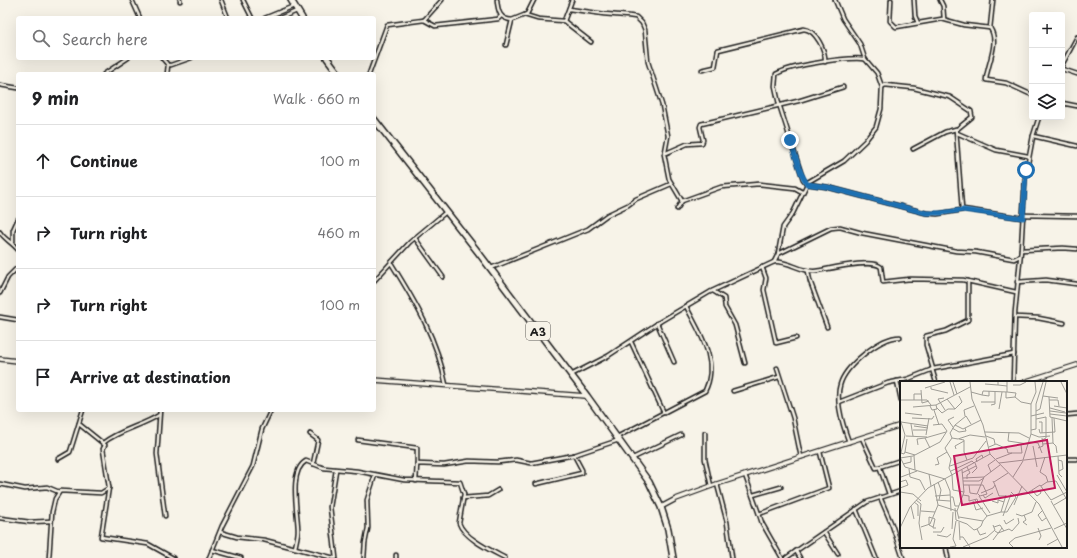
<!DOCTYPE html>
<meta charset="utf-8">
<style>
:root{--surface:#fff;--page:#f2f2f2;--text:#202124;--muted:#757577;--line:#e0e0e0}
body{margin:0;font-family:"Playpen Sans",sans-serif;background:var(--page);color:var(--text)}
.controls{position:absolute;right:12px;top:12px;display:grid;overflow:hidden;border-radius:4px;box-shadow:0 4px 16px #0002}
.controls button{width:36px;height:36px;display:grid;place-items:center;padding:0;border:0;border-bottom:1px solid var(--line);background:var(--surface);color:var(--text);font:20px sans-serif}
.stop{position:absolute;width:12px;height:12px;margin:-9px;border:3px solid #1f6fb2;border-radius:50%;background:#fff}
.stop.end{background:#1f6fb2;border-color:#fff;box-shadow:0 1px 4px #0008}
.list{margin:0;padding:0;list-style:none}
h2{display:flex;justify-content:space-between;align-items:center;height:52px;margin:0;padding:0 16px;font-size:17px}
h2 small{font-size:13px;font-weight:400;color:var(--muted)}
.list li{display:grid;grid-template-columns:26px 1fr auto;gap:12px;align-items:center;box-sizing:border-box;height:72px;padding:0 16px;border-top:1px solid var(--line)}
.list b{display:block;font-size:15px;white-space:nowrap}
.list em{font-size:13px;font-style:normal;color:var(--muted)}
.icon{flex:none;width:22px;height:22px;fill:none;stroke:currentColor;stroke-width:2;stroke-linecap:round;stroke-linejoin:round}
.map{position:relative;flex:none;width:1077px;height:558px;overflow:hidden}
.search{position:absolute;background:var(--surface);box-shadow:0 4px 16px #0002;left:16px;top:16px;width:360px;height:44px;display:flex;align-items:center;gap:10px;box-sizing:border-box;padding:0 14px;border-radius:4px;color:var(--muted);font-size:15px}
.panel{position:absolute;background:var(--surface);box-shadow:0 4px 16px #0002;left:16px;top:72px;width:360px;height:340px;border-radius:4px}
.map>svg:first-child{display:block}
</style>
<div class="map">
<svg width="1077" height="558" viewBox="0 0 1077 558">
<rect width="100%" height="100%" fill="#f7f3e8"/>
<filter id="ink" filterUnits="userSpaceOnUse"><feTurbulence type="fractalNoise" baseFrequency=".025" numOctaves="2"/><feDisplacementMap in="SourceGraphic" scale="8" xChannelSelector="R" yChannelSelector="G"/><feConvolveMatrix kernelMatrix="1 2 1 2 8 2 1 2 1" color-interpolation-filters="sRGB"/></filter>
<g filter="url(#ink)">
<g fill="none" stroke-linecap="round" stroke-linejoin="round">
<defs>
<g id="street">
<polyline points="132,0 140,18"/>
<polyline points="180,0 180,1"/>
<polyline points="221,0 228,18"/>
<polyline points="243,0 252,18"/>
<path d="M497,0C498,12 500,19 512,20L506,45"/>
<polyline points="835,0 843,19 860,44 865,59"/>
<path d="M891,0L890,21L896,27L942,19L964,25L990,28C1000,42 987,65 986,80L1006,83L1032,95"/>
<polyline points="914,0 915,16 918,23"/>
<polyline points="940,0 943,6 944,19"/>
<polyline points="569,9 604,14 629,16 636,17 642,23 645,30 648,62 662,105 668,136 665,152"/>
<polyline points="525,15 538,19 564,21 591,42"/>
<polyline points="265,18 294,6"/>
<polyline points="280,18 297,11"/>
<polyline points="424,20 442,0"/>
<polyline points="512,20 527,14 534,0"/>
<polyline points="564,21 572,0"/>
<polyline points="990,28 993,0"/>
<polyline points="162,58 168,65 171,65 191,58"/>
<polyline points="1062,65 1077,37"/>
<polyline points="1062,69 1077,74"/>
<path d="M702,70L715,67L718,50L804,29C816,30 826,51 825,62"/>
<polyline points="104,74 128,58"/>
<polyline points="167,74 168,65"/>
<polyline points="369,74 387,25 424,20 435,26 498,19 501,16"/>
<polyline points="0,85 18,88"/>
<path d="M882,87L877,73L865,59C846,57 792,65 776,74L775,86L779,104L803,179L807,184L827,187L926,213L937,214L962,210"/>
<polyline points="1062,103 1077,106"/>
<polyline points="957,133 996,150 1028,156"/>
<polyline points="1033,136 1077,146"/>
<polyline points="913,149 945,132 956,129"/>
<polyline points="682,201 669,179 664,154 687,144 702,143 703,140 700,127 701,124 798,101 843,87"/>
<polyline points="677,209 682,201 721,187 759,184 795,188 802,192"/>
<polyline points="1023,215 1077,216"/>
<path d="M0,232C4,239 13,243 18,250"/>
<polyline points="415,238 443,277"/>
<polyline points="13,242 13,230 18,219"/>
<polyline points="1021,250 1063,248 1077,249"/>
<polyline points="778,254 831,228 840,227 862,233 956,251 976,252 1014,259 1020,256"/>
<polyline points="774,262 778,254 783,227 793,213 808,182 844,161 865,141 876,127 881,109 882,87 885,85 914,88 950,97 971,111 972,117 956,130 962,209 1023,218"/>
<path d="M391,263C416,303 437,339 446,385"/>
<polyline points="762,267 766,278 764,290 776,343 796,338"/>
<polyline points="491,268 588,229 607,215 628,205 636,199 671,184"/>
<polyline points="808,271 810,281 827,327"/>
<polyline points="374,281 410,242 446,212"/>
<polyline points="1017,282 1046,280 1077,284"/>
<polyline points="713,291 724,298 725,307 735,325 745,363"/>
<polyline points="0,293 8,277 18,267"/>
<polyline points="0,317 18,320"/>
<polyline points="1015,317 1038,318 1064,323"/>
<polyline points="657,323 674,362"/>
<polyline points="631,342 664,413"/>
<polyline points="777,368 793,418 801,457"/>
<polyline points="932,369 936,382"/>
<polyline points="933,369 926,345 926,336 946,331 968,320 968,281"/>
<path d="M571,375L608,356L661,321L710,292L774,262C788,260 802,273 816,271C829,269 872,258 881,267L883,282L910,279L963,280L1016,292"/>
<polyline points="897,381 901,400"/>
<polyline points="1013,382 1015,312 1021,250 1025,179 1033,136 1039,117"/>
<polyline points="733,391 779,377"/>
<polyline points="839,402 888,383 908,379 933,369 1014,354"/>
<polyline points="160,410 157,454 165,516"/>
<polyline points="1066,415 1077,414"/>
<polyline points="79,424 105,445 103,449 109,487 101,537 148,544 173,558"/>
<polyline points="705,433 705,459 711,486"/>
<polyline points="310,434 318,440 313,464"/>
<path d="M617,437L705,391C720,361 699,332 686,306"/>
<polyline points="862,438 876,468 901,460"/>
<polyline points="358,440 417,448 417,464"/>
<path d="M849,442C843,426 835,402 840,385C845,366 880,337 900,337"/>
<path d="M103,443C119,430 142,426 159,415"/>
<polyline points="633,458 681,435"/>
<polyline points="58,459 70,452 83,410"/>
<polyline points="1066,459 1077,459"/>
<polyline points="880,468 889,494"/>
<polyline points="336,470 330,507 336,558"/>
<polyline points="745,475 759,514 829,488 820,452"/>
<polyline points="416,481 417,464 444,465 469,461 498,462 516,460 531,463 574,455 619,440"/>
<polyline points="0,484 25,489 47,487 59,492"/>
<polyline points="536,484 582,473 582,470 574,455"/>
<polyline points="717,484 727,522 732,558"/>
<polyline points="753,495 781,487"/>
<polyline points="880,497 892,525 903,558"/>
<polyline points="463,498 488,496 498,490"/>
<polyline points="856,509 876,558"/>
<polyline points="759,514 762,523 782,558"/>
<polyline points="0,518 30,522 51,521"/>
<polyline points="220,532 237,537 264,540 334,558"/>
<polyline points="824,532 838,554"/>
<polyline points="946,547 948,558"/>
<path d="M295,548C296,542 298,536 298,530C298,513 288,471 306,461L324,468L357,471L404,480L460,482L464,494L459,523C464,538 492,551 505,558"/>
<polyline points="212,550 241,558"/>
<polyline points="796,551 800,558"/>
<polyline points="396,555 396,558"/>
<polyline points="49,558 52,512 55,499 60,491 101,493 109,488"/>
<polyline points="209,558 222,526 253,466 262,429 271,410"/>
<polyline points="364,558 365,543 368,528 367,500 375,475"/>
<polyline points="786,558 867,502 901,491"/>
</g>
<g id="secondary">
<polyline points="0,359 18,361"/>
<polyline points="374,380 586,396"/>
<polyline points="1024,382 1077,365"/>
<polyline points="661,507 676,499 717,484 901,425"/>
</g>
<g id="highway">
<polyline points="291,0 302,18"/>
<polyline points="327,58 339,74"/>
<polyline points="374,119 478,252 587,396 649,482 661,507 668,529 673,558"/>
</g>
</defs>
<!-- street casing -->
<use href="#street" stroke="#1c1c1c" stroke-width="5.5"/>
<!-- secondary casing -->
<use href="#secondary" stroke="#1c1c1c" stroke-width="6"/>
<!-- highway casing -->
<use href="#highway" stroke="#1c1c1c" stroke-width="8"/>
<!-- street -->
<use href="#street" stroke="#f7f3e8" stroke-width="2.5"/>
<!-- secondary -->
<use href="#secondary" stroke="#f7f3e8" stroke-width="3.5"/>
<!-- highway -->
<use href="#highway" stroke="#f7f3e8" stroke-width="5"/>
</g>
</g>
<g fill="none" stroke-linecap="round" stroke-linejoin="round" filter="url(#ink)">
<!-- route -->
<polyline stroke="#1f6fb2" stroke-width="5" points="790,140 801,173 807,184 827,187 926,213 941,213 963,210 1023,218 1026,170"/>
</g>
<g text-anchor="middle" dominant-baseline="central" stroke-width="3" stroke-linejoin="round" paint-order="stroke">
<!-- shield labels -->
<rect fill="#f7f3e8" stroke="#5e5c59" stroke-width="1" x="526" y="322" width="24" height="18" rx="3"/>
<g font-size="11" font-weight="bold" fill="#1c1c1c">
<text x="538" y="331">A3</text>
</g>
</g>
<!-- overview -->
<g transform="translate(900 381)">
<rect width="167" height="167" fill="#f7f3e8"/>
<path fill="none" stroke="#9f9d96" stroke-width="1" d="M50,1L54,14M53,1L57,13M70,1L72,18L83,44L90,73L139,123L162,166M98,1V4L107,5M161,1L167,13M85,3L98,4M113,4H120L126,1M31,6V8L48,12M25,7L45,1M21,9L22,22L29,20M71,11L82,14L83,10L107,11V1M106,11V17L115,16L121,21L131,23L136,11L135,1M107,11L116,12L115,16M82,14L89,15V10M143,15L158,17M149,16L150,36L167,40M44,17L38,18L45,29M0,19H27L31,24M14,19V13H21M149,19H158L159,25M81,21H95M91,24L95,23V11M30,25L32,29L37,28L36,24M154,25L167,27M13,26L36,24L70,6M37,27L42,32L48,28H55L47,18M150,27L165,31M55,28L62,21L59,15M99,28L102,11M34,29L39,44M136,30L140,28L146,1M150,30L166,32M5,32L22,34M150,33L167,35M65,35L64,29L74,25M131,35L144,32M12,37L32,38L34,35M152,37L153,62M0,38L5,54L0,76L5,86L45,98M136,38L146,36V57L142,59M81,39L63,48L55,44L50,52L52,57L58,58L70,54L85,56M1,41L28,45M139,41H142V52M11,43L13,55M55,44L66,35L71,43M14,45L28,47M53,46L48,39L54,36M52,47L59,51L66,50L65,47M139,48L140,52L155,51L154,37M13,49H27M131,49L136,48V23L143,1M85,51L119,52L129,57M109,51L108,60L128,63M131,53L139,56L150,55M26,54L29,37M6,55L27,56M86,55L94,58L95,63M59,58L64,59V71L67,79M129,61L138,62L142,72M143,63L153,62L156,65L157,72M18,64L17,58L25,57M133,65L137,86M89,66L96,63L107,68L108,72H122L121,64M30,67L25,57L46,51M138,67L143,65L142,57M56,68L55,65L64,60M5,71L7,58M47,71L45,67L52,57M1,72L4,73L5,71L15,74M14,75L15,89M158,75L159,93L162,96M145,76L140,91L146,95L148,101M0,77L13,75L40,61L47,50L42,43L33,44M96,78L112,72M123,79L131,53V23M158,79L162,80L163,88L159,90M77,81L76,78L82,74L83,77M99,82L167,74M3,83L11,81V76M35,84L39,83L37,77L47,71L51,78L49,87L52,94M50,85L73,77L86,60M9,88L10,96L20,99L25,109M51,90L72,80L74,82M91,91L88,84L95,79M62,92L76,85M72,92L77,87L75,82M29,93L31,105M52,94L53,109L64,111M157,94L167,111M1,96L17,90M113,96L123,80M63,97L84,96L100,84M45,98L50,110L51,130M67,98V94L70,92L67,86M63,100H79L84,97M0,101L6,99L8,104L0,107M38,101L41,109L39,119M94,101L108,92M34,103L38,124M63,104H69L70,112L77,113L84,96M69,104H83L87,113L80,115L78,113M95,104L99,115H106M141,105L147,101L156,100L167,119M132,109L137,115L141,112L140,110L144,109M0,111L13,113L21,120M129,111L140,104L151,119M81,112L93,107L95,104L93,100M63,114L69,115V120L77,118L78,121M83,114L85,117L93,112M35,115L50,114M79,115L90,132M51,116H53L55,125H59M16,119L21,123L19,142L22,159M36,119L50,120M75,119L87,135M151,119L167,111M73,120L76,129L83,127M92,120L98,122V119L104,121M151,120L167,148M14,121L18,124V135M114,124L122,105M154,124L166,117M11,125L14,138M55,127L56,139L67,143L74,149L77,148M21,130L35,131M142,130L138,134L142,140L146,137M101,131H107L116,116L111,111M116,133L122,135L132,131L136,121M124,134L126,139L123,141L127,144M103,135L111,113M59,136L83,140L87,135L101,131L106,114M32,137L29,136V144L33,146M33,137L35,138L33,147H36M59,138L57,130L64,111L62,89M104,139L106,143L114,138M83,140L81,145L77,148L80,154L86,152M59,141L60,159M21,146L30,143L38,124L57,130M94,146L100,144L104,150M0,147L10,126L28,107L90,73M138,147L141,155L139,159M52,148L53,131M154,148L167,142M95,150L98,152L109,148L112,150L119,142L118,137M33,151H41L44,146M37,154L47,156L51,153M60,156H63L70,166M93,159L102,147M147,164L158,158M50,166L56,165L53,158L56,140M63,166L87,156L95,149L93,144M113,166L109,162L115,157L151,147"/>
<path fill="#c2185b" fill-opacity="0.15" stroke="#c2185b" stroke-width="2" d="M147,59L155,107L62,124L54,75Z"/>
<rect width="167" height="167" fill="none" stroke="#1c1c1c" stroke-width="2"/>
</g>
</svg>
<div class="controls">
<button>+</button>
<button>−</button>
<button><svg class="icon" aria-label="layers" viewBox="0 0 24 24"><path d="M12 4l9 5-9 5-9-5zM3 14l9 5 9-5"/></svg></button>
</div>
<div class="stop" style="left:1026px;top:170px"></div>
<div class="stop end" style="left:790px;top:140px"></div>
<div class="search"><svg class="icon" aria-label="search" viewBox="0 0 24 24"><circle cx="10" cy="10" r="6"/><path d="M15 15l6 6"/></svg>Search here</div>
<section class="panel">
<h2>9 min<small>Walk · 660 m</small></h2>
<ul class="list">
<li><svg class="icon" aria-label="ahead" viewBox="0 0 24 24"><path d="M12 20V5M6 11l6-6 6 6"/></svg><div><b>Continue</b></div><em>100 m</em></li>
<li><svg class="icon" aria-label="right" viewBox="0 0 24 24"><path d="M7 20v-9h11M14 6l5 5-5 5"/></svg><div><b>Turn right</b></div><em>460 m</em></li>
<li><svg class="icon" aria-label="right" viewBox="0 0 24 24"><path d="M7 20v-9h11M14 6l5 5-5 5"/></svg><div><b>Turn right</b></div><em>100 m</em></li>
<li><svg class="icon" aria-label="arrive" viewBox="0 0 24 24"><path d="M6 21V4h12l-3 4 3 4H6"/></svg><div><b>Arrive at destination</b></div></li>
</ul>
</section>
</div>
